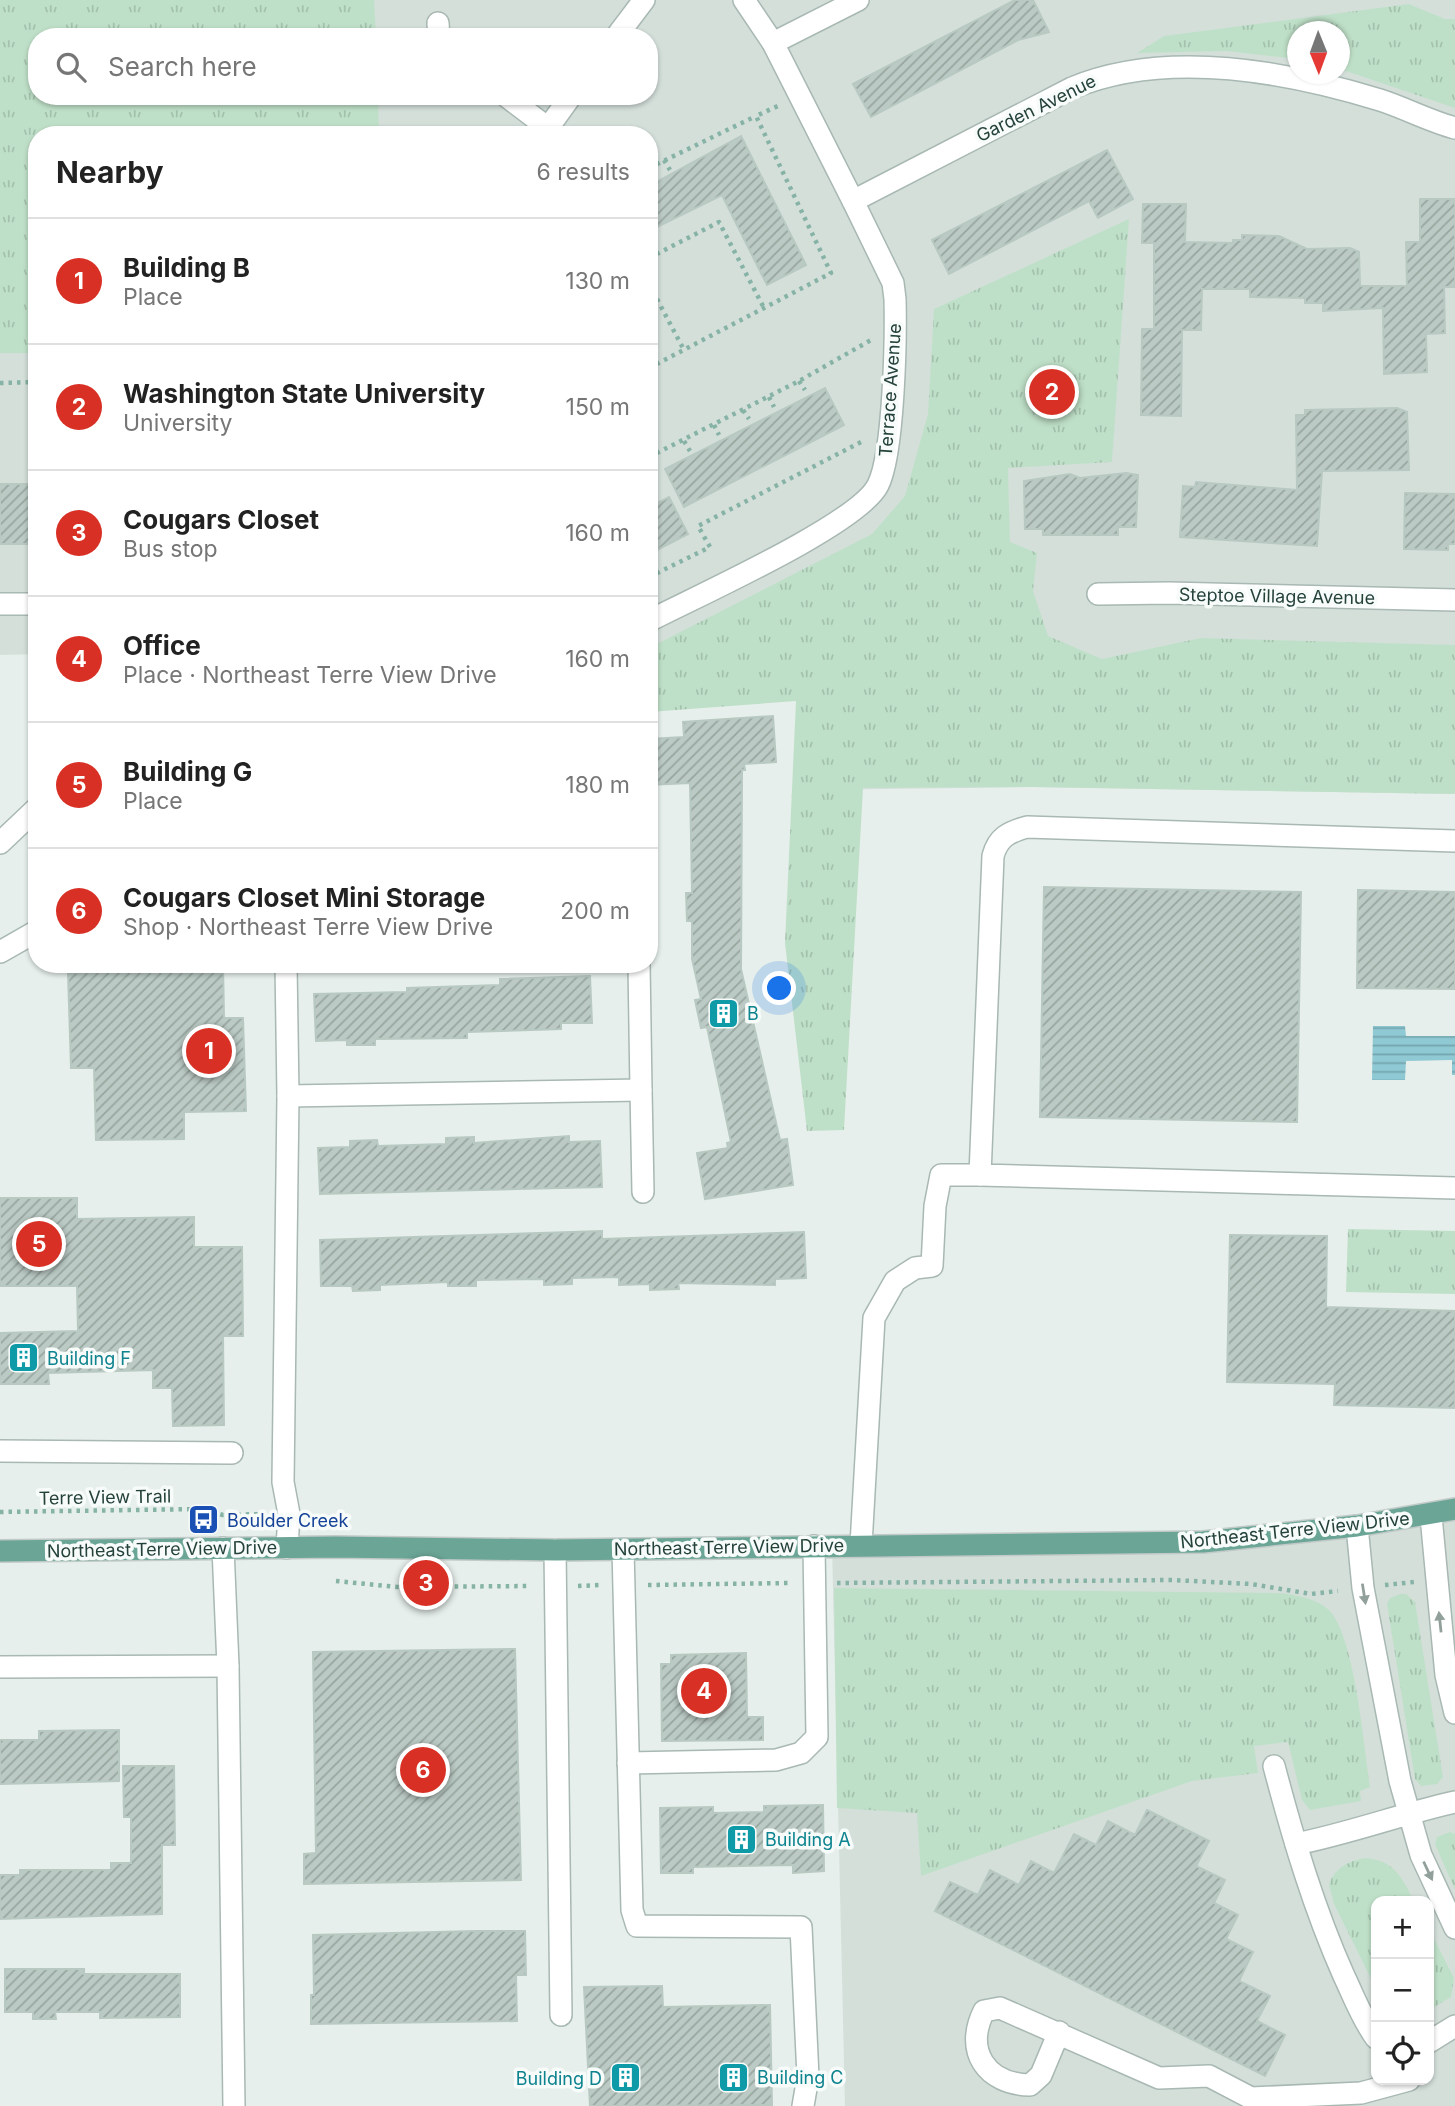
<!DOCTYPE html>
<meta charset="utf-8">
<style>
:root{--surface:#fff;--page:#f6f6f6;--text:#222;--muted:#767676;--line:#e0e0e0;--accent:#d93025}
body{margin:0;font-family:Inter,sans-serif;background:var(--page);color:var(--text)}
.controls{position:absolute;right:21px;bottom:21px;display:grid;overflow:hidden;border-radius:14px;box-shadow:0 2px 5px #0004}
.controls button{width:63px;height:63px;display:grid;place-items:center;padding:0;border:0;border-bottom:2px solid var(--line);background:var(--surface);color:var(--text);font:35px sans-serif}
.compass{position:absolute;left:1287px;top:21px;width:63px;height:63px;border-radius:50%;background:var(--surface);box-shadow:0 2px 5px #0004;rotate:179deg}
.you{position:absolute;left:780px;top:989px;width:24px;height:24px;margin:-18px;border:5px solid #fff;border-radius:50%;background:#1a73e8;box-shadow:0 0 0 10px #1a73e833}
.badge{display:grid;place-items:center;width:46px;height:46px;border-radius:50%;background:var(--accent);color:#fff;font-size:23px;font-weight:700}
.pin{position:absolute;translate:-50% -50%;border:4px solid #fff;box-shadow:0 2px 7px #0006}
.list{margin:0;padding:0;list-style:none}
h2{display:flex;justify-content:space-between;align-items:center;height:91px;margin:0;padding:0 28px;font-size:30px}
h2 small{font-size:23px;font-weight:400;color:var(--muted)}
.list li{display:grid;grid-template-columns:46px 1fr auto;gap:21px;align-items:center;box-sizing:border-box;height:126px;padding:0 28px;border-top:2px solid var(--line)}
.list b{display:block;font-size:26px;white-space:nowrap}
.list p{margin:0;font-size:23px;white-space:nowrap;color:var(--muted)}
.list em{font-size:23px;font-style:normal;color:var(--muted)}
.icon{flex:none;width:38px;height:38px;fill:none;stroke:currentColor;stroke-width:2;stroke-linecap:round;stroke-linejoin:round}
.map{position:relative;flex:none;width:1455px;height:2106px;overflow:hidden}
.search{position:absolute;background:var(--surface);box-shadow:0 2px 5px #0004;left:28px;top:28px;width:630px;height:77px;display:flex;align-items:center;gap:18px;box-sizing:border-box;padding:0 24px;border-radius:28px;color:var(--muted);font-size:26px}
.panel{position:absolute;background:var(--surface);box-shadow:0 2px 5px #0004;left:28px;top:126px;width:630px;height:847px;border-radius:28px}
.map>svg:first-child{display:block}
</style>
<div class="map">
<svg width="1455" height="2106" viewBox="0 0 1455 2106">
<defs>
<pattern id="grass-tufts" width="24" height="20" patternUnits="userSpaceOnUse" patternTransform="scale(1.75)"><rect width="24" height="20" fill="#bfe0c8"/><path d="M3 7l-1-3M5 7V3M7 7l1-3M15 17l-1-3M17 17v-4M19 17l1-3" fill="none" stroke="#a4c1ad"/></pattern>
<pattern id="water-rules" width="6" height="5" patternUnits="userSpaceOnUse" patternTransform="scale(1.75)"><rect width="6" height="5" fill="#8ec9d4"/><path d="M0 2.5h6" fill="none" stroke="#74a5ad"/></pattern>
<pattern id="building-hatch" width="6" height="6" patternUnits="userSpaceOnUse" patternTransform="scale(1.75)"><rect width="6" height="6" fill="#bbcac4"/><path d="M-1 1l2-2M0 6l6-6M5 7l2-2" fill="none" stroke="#98a6a0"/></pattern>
</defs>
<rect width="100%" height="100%" fill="#e6efeb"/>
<!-- built -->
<g fill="#d4dfda" fill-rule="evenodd">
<path d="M0,0H1455V794L1033,787L810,790V650L649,661V135H37V654L0,655ZM1298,32H1340V74H1298ZM37,37H649V96H37Z"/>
<path d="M1455,1509V2106H845L832,1546L1120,1544ZM1376,1901H1429V2080H1376Z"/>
</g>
<!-- grass -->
<g fill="url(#grass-tufts)">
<polygon points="0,0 374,0 376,37 37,37 37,96 378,96 379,135 37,135 37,353 0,353"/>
<polygon points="1409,4 1445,19 1455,19 1455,108 1340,69 1340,32 1298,32 1297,59 1226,51 1137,53 1164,36"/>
<polygon points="1129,219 1112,462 1008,468 1010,542 1037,553 1033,591 1048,636 1102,659 1201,638 1455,645 1455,794 1033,787 863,788 844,1130 807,1131 785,943 796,701 649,712 649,648 872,534 905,496 928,414 934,309"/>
<polygon points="1348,1229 1455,1231 1455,1294 1346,1292"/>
<path d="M834,1588L1279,1593C1296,1595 1316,1598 1329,1610C1355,1637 1364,1747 1370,1787L1360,1791L1361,1801L1310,1810L1302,1800L1288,1742L1254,1746L1258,1773L1192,1781L921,1876L917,1813L837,1808Z"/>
<polygon points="1400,1594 1406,1594 1415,1602 1443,1777 1437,1784 1421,1786 1415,1779 1387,1604 1390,1598"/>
<polygon points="1450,1832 1455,1834 1455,1890 1435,1844 1437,1837"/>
<path d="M1365,1858C1394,1860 1402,1877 1414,1901H1376V1989L1334,1904L1329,1885C1334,1868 1349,1861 1365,1858Z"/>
<polygon points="1429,1929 1454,1978 1451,1997 1429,2010"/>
</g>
<!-- water -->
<polygon fill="url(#water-rules)" points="1373,1026 1405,1026 1406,1036 1455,1036 1455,1075 1452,1075 1452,1060 1406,1061 1405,1080 1372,1080"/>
<!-- building -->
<g fill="url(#building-hatch)" stroke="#b8c9c2" stroke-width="2">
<polygon points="1015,0 1033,0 1049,32 1018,40 871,117 853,84"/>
<polygon points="741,136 806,265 767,285 722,195 649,231 649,186"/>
<polygon points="1107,150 1133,199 1098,218 1089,201 949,274 932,240"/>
<polygon points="1420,199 1455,199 1455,287 1444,287 1445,333 1426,334 1427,372 1384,374 1383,308 1323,311 1323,303 1305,303 1305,298 1250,297 1250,289 1202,289 1201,330 1182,330 1181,416 1141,415 1142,329 1154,329 1154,243 1142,243 1143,204 1186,204 1185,242 1233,243 1233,240 1242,240 1242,235 1279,236 1307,249 1350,248 1359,252 1360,286 1407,286 1406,242 1420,242"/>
<polygon points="825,388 844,425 684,507 665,469"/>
<polygon points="1397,408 1407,412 1409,470 1322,471 1317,546 1180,537 1183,486 1195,487 1196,482 1297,490 1296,415 1305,415 1305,410"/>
<polygon points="1126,473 1138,475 1136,527 1118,527 1118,535 1043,535 1043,529 1025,529 1024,481 1070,474 1080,478"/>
<rect x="0" y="484" width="37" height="60"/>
<polygon points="1405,493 1455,494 1455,544 1448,544 1448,550 1404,549"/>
<polygon points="669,497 688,534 649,554 649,507"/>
<polygon points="773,716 776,762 744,764 745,770 742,770 741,969 780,1140 787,1139 793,1185 705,1199 697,1153 728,1148 727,1143 731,1142 707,1027 701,1028 695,1000 701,999 692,959 692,921 687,921 686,893 692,893 690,783 649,785 649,739 684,737 683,722"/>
<polygon points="1044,887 1301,892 1297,1122 1040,1117"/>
<polygon points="1358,890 1455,892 1455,989 1357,988"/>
<polygon points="153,964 223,964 224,1018 243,1018 246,1111 184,1112 184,1139 96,1140 94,1068 71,1068 68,973 153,970"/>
<polygon points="590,976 592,1023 561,1023 561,1029 467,1032 467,1038 375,1039 375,1045 347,1045 347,1040 316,1041 314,994 407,992 407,988 500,985 500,979"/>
<polygon points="569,1136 569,1142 600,1141 602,1187 320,1194 318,1148 350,1147 350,1141 377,1140 378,1146 446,1144 446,1138 474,1137 474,1143"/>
<polygon points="0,1198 77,1198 77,1219 194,1217 194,1247 242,1247 243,1336 223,1336 224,1425 173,1426 172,1388 153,1388 153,1370 48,1373 49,1384 0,1384 0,1333 78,1331 77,1286 0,1286"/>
<polygon points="602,1231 602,1239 804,1232 806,1278 775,1279 775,1285 678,1283 679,1289 650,1290 650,1284 619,1285 619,1277 572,1278 572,1284 544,1285 544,1279 476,1280 476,1286 448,1286 448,1282 380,1285 380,1290 353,1291 352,1286 321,1286 320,1240"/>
<polygon points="1230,1235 1327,1236 1326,1307 1455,1311 1455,1408 1334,1405 1335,1384 1227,1382"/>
<polygon points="515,1649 521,1880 304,1884 304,1854 316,1853 313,1652"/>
<polygon points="746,1653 747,1717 763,1717 763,1740 662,1741 661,1664 671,1664 671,1655"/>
<polygon points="119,1730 119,1781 0,1784 0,1740 39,1740 39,1731"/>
<polygon points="123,1766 174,1766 175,1845 162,1845 162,1914 0,1919 0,1875 20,1875 20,1870 111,1870 111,1863 131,1863 131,1817 124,1817"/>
<polygon points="823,1805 824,1871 793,1873 793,1865 693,1867 693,1873 661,1873 660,1808 713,1807 713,1813 764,1812 764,1806"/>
<polygon points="1147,1810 1209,1841 1196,1866 1225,1880 1214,1903 1238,1915 1226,1939 1253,1952 1239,1981 1270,1996 1257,2021 1285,2035 1265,2076 935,1911 950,1882 978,1895 990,1870 1019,1885 1031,1861 1054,1873 1074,1834 1096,1845 1108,1821 1135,1835"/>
<polygon points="476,1931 525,1931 526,1975 516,1975 517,2021 311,2024 311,1995 314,1995 313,1935"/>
<polygon points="5,1969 84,1969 84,1974 180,1974 180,2017 100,2018 100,2012 55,2012 56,2019 33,2019 33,2012 5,2012"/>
<polygon points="662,1986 663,2007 770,2005 772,2105 590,2106 584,1987"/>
</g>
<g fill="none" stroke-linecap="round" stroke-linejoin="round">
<defs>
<g id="minor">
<path d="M744,0L773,43L853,201L1072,88C1166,49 1285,71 1380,100C1405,108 1429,121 1455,128"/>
<polyline points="438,23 439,37"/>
<polyline points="616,37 644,0"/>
<polyline points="773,43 858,0"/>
<polyline points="506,96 548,128"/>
<polyline points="543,135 571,96"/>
<polyline points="1098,594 1169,593 1455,600"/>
<polyline points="0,604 37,604"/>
<path d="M649,621C695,597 859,524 878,485C894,453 896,338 895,299L893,283L853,201"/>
<path d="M1455,841L1027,827C1009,832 998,837 993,856L980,1175L1455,1188"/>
<polyline points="0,843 37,808"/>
<polyline points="0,952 37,931"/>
<polyline points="286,964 288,1096 283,1482 289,1514 287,1548"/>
<polyline points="641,1090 643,1192"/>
<polyline points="288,1096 641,1090 639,964"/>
<polyline points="0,1451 232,1453"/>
<polyline points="1431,1516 1446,1675 1455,1713"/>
<polyline points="1357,1526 1363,1588 1400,1781 1421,1855 1455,1928"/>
<polyline points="861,1545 874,1318 895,1281 915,1268 932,1266 935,1206 941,1175 980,1175"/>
<polyline points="223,1548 228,1666 234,2106"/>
<polyline points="623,1549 632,1910 637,1926 801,1927 808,2077 803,2106"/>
<polyline points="555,1550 561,2015"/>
<polyline points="0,1667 228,1666"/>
<polyline points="628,1763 776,1760 801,1753 817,1737 814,1546"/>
<path d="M1274,1766C1293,1838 1314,1909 1344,1976C1354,1997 1362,2019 1376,2038"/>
<path d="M1296,1844C1351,1833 1401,1814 1455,1802"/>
<path d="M1059,2032L1041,2075L1030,2085C986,2084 964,2051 984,2011L1000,2008L1159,2078L1209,2076L1251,2098L1361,2093L1409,2080"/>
<polyline points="1429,2042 1455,2026"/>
</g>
<polyline id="major" points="0,1551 335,1547 555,1550 1203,1542 1357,1526 1455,1509"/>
</defs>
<!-- minor casing -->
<use href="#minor" stroke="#a8b8b2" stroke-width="24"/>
<!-- major casing -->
<use href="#major" stroke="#c2cac8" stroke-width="24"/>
<!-- path -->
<g stroke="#86b3a5" stroke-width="4.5" stroke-dasharray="3.5 5" stroke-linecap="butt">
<polyline points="664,160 670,170"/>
<polyline points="649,168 756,116"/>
<polyline points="649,258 719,222 764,308"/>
<polyline points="649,284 684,350"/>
<polyline points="649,368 831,273 756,116 780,105"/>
<polyline points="799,381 805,390"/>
<polyline points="0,383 37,382"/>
<polyline points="769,397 774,407"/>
<polyline points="743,410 749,419"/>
<polyline points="714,425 719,435"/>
<polyline points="684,441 690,451"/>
<polyline points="649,457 799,381 871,340"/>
<polyline points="649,488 655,485"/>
<polyline points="649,577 710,547 698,526 863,441"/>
<polyline points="0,1512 202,1509 223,1515 264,1514"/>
<polyline points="312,1516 335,1517"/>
<polyline points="336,1581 397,1587 531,1586"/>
<polyline points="837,1583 1172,1580 1251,1584 1311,1594 1338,1591"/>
<polyline points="648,1585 790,1583"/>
<polyline points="1385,1585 1414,1582"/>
<polyline points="578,1586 601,1585"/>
</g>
<!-- minor -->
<use href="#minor" stroke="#fff" stroke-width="21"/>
<!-- major -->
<use href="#major" stroke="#6aa596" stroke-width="21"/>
</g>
<!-- one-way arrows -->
<defs><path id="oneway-solid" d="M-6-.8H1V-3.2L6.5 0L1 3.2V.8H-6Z" transform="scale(1.75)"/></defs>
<g fill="#92a09c">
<use href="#oneway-solid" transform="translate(1364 1594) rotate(81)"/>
<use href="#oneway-solid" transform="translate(1440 1622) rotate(-96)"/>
<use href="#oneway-solid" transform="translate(1428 1871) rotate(65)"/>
</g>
<!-- icons -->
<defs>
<symbol id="building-square" viewBox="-11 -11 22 22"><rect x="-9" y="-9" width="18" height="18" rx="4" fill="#0f9aa8" stroke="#f7fbf9"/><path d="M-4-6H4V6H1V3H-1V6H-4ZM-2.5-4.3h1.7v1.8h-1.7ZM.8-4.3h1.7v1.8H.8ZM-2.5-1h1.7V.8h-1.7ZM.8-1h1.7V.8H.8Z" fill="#fff"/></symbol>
<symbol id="bus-square" viewBox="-11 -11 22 22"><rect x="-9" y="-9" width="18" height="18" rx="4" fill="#1a4fb4" stroke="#f7fbf9"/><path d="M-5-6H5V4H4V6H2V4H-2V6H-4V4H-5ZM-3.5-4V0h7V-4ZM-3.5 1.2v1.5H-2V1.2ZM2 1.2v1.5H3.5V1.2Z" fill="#fff"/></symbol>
</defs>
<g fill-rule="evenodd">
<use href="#building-square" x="706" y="996" width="35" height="35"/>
<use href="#building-square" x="6" y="1340" width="35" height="35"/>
<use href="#bus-square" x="186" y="1502" width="35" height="35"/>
<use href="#building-square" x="724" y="1822" width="35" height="35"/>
<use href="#building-square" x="716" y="2060" width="35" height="35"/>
<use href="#building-square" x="608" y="2060" width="35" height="35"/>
</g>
<g text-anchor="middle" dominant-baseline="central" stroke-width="7" stroke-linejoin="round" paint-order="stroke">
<!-- street labels -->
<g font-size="18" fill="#24423a" stroke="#f7fbf9">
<text transform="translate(1036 108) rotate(-26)">Garden Avenue</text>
<text transform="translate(890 390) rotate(-86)">Terrace Avenue</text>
<text transform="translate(1277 596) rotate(1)">Steptoe Village Avenue</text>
<text transform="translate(105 1497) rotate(-1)">Terre View Trail</text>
<text transform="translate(1295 1530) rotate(-6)">Northeast Terre View Drive</text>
<text transform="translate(729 1547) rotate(-1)">Northeast Terre View Drive</text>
<text transform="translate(162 1549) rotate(-1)">Northeast Terre View Drive</text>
</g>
<!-- culture labels -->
<g font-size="18" fill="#0d838f" stroke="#f7fbf9" text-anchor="start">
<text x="747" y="1013">B</text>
<text x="47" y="1358">Building F</text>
<text x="765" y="1839">Building A</text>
<text x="757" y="2077">Building C</text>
<text x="602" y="2078" text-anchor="end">Building D</text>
</g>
<!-- transit labels -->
<g font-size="18" fill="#164399" stroke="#f7fbf9" text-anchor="start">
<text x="227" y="1520">Boulder Creek</text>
</g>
</g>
</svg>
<div class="controls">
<button>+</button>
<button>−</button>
<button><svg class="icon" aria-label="locate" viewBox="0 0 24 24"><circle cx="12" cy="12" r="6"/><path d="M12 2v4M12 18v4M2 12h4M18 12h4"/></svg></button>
</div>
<svg class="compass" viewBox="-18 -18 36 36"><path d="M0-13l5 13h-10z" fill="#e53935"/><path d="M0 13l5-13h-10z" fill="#767676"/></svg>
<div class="you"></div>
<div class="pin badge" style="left:209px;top:1051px">1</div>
<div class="pin badge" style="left:1052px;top:392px">2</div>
<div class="pin badge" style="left:426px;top:1583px">3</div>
<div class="pin badge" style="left:704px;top:1691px">4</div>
<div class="pin badge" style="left:39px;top:1244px">5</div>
<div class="pin badge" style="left:423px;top:1770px">6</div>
<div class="search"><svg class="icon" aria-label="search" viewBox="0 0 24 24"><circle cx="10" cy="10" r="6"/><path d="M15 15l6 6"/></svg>Search here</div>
<section class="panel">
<h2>Nearby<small>6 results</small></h2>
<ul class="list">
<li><span class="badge">1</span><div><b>Building B</b><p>Place</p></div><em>130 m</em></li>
<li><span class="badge">2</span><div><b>Washington State University</b><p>University</p></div><em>150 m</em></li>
<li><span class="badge">3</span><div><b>Cougars Closet</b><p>Bus stop</p></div><em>160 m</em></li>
<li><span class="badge">4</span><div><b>Office</b><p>Place · Northeast Terre View Drive</p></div><em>160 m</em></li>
<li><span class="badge">5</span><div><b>Building G</b><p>Place</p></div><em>180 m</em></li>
<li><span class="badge">6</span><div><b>Cougars Closet Mini Storage</b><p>Shop · Northeast Terre View Drive</p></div><em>200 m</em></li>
</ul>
</section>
</div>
